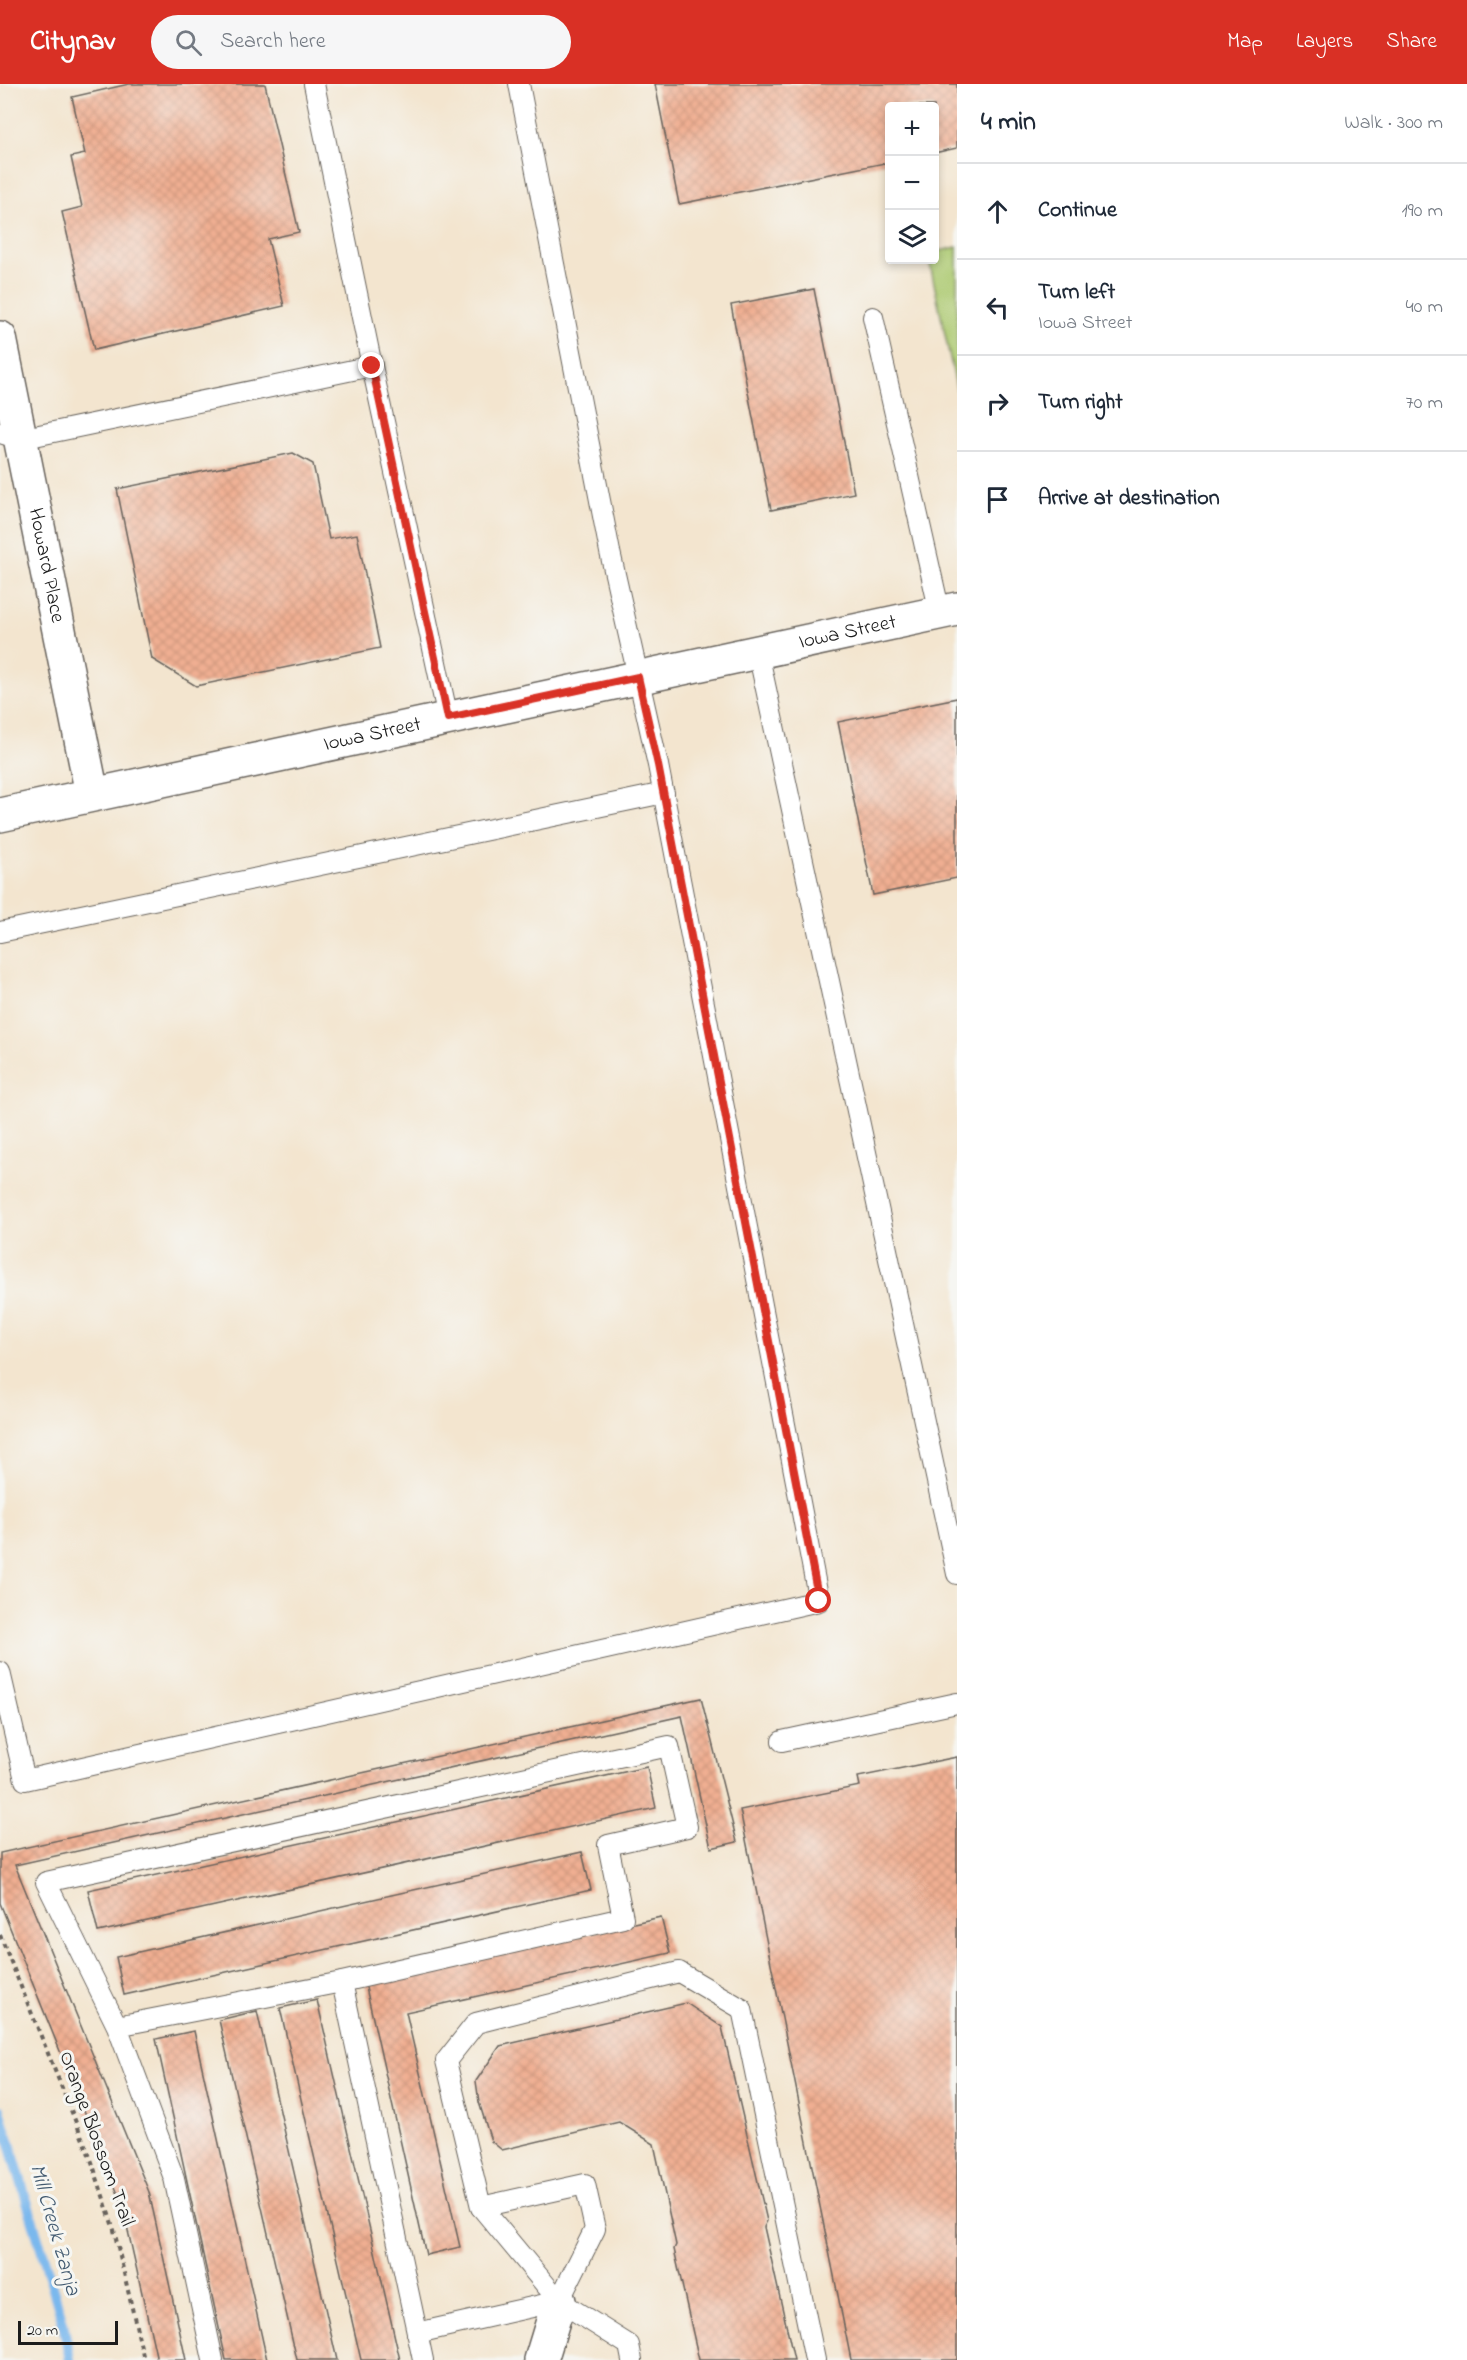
<!DOCTYPE html>
<meta charset="utf-8">
<style>
:root{--surface:#fff;--page:#f6f6f7;--text:#1f2937;--muted:#747a83;--line:#e0e1e3;--accent:#d93025}
body{margin:0;font-family:"Indie Flower",sans-serif;background:var(--page);color:var(--text)}
.controls{position:absolute;right:18px;top:18px;display:grid;overflow:hidden;border-radius:6px;box-shadow:0 3px 9px #0003}
.controls button{width:54px;height:54px;display:grid;place-items:center;padding:0;border:0;border-bottom:2px solid var(--line);background:var(--surface);color:var(--text);font:30px sans-serif}
.scale{position:absolute;left:18px;bottom:15px;width:100px;box-sizing:border-box;padding-left:6px;border:3px solid #1c1c1c;border-top:0;font-size:16px;line-height:21px;white-space:nowrap;color:#1c1c1c;-webkit-text-stroke:4px #f6f6f2;paint-order:stroke}
.stop{position:absolute;width:18px;height:18px;margin:-14px;border:4px solid #d93025;border-radius:50%;background:#fff}
.stop.end{background:#d93025;border-color:#fff;box-shadow:0 2px 6px #0008}
.list{margin:0;padding:0;list-style:none}
h2{display:flex;justify-content:space-between;align-items:center;height:78px;margin:0;padding:0 24px;font-size:26px}
h2 small{font-size:20px;font-weight:400;color:var(--muted)}
.list li{display:grid;grid-template-columns:39px 1fr auto;gap:18px;align-items:center;box-sizing:border-box;height:96px;padding:0 24px;border-top:2px solid var(--line)}
.list b{display:block;font-size:22px;white-space:nowrap}
.list p{margin:0;font-size:20px;white-space:nowrap;color:var(--muted)}
.list em{font-size:20px;font-style:normal;color:var(--muted)}
.icon{flex:none;width:33px;height:33px;fill:none;stroke:currentColor;stroke-width:2;stroke-linecap:round;stroke-linejoin:round}
.map{position:relative;flex:none;width:957px;height:2276px;overflow:hidden}
header{display:flex;align-items:center;gap:36px;box-sizing:border-box;height:84px;padding:0 30px;background:var(--accent);color:#fff}
header strong{font-size:28px}
nav{display:flex;gap:33px;margin-inline-start:auto;font-size:21px}
.search{width:420px;height:54px;background:var(--page);display:flex;align-items:center;gap:15px;box-sizing:border-box;padding:0 21px;border-radius:33px;color:var(--muted);font-size:22px}
main{display:flex}
aside{flex:1;background:var(--surface)}
.map>svg:first-child{display:block}
</style>
<header>
<strong>Citynav</strong>
<div class="search"><svg class="icon" aria-label="search" viewBox="0 0 24 24"><circle cx="10" cy="10" r="6"/><path d="M15 15l6 6"/></svg>Search here</div>
<nav><a>Map</a><a>Layers</a><a>Share</a></nav>
</header>
<main>
<div class="map">
<svg width="957" height="2276" viewBox="0 0 957 2276">
<defs>
<pattern id="building-cross-hatch" width="8" height="8" patternUnits="userSpaceOnUse" patternTransform="scale(1.5)"><rect width="8" height="8" fill="#f0af92"/><path d="M0 0l8 8M0 8l8-8" fill="none" stroke="#cd967d"/></pattern>
</defs>
<rect width="100%" height="100%" fill="#f6f6f2"/>
<filter id="ink" filterUnits="userSpaceOnUse"><feTurbulence type="fractalNoise" baseFrequency=".0167" numOctaves="2"/><feDisplacementMap in="SourceGraphic" scale="12" xChannelSelector="R" yChannelSelector="G"/><feConvolveMatrix kernelMatrix="1 2 1 2 8 2 1 2 1" color-interpolation-filters="sRGB"/></filter>
<filter id="wash" filterUnits="userSpaceOnUse"><feTurbulence type="fractalNoise" baseFrequency=".008" numOctaves="4" result="noise"/><feDisplacementMap in="SourceGraphic" scale="24" xChannelSelector="R" yChannelSelector="G"/><feGaussianBlur stdDeviation="1.35" result="paint"/><feColorMatrix in="noise" values="0 0 0 0 0 0 0 0 0 0 0 0 0 0 0 0 0 1.4 0 .05"/><feComposite in="paint" operator="in"/></filter>
<g filter="url(#wash)">
<rect width="100%" height="100%" fill="#f3e5cf"/>
<!-- green -->
<polygon fill="#acc96f" stroke="#647246" stroke-width="1.5" points="957,163 957,307 929,176 934,176 935,168"/>
<g fill="none" stroke-linecap="round" stroke-linejoin="round">
<!-- stream -->
<polyline stroke="#7ab8ed" stroke-width="10" points="0,2026 63,2239 70,2276"/>
</g>
<g id="blocks">
<!-- building -->
<g fill="url(#building-cross-hatch)">
<polygon points="129,0 265,0 299,148 268,155 284,222 94,266 62,128 82,123 71,73 85,70 72,13"/>
<polygon points="655,0 957,0 957,64 934,69 934,22 890,22 890,78 679,120"/>
<polygon points="814,205 854,409 771,426 731,221"/>
<polygon points="293,369 313,380 329,455 357,450 380,564 196,602 152,575 117,405"/>
<polygon points="957,614 957,794 873,811 838,638"/>
<polygon points="701,1614 737,1758 711,1764 682,1632 15,1781 149,2108 186,2276 157,2276 122,2120 0,1819 0,1769"/>
<polygon points="957,1673 957,2276 851,2276 740,1726 860,1702 858,1693"/>
<polygon points="647,1683 656,1724 98,1848 88,1806"/>
<polygon points="582,1768 591,1806 124,1911 116,1873"/>
<polygon points="661,1833 670,1869 406,1928 460,2163 426,2171 365,1899"/>
<polygon points="317,1916 400,2276 361,2276 280,1924"/>
<polygon points="686,1919 722,1943 767,2137 764,2143 794,2276 699,2276 674,2165 676,2161 654,2060 619,2038 502,2066 491,2057 479,2018 476,1997 500,1962"/>
<polygon points="257,1927 337,2276 297,2276 219,1936"/>
<polygon points="194,1947 267,2276 226,2276 156,1955"/>
</g>
</g>
</g>
<g filter="url(#ink)">
<use href="#blocks" fill-opacity="0" stroke="#67625b" stroke-width="1.5"/>
<g fill="none" stroke-linecap="round" stroke-linejoin="round">
<defs>
<g id="lane">
<polyline points="873,233 940,529"/>
<polyline points="372,282 448,634"/>
<polyline points="0,349 20,355 372,282 314,0"/>
<polyline points="758,568 957,1490"/>
<polyline points="0,848 664,709"/>
<polyline points="0,1588 25,1696 819,1517 658,681 610,468 519,0"/>
<polyline points="782,1657 957,1619"/>
<polyline points="342,1898 423,2276"/>
<polyline points="117,1942 342,1898 623,1834 608,1761 687,1743 669,1662 46,1798 117,1942 174,2094 213,2276"/>
<polyline points="481,2123 585,2100 595,2145 559,2217"/>
<polyline points="417,2249 559,2217"/>
<polyline points="632,2276 629,2261 559,2217 481,2123 446,1977 476,1939 679,1888 742,1925 815,2276"/>
</g>
<g id="street">
<path id="s1" d="M0,254L92,710"/>
<path id="s2" d="M0,731L957,525"/>
<polyline points="541,2276 559,2217"/>
</g>
</defs>
<!-- lane casing -->
<use href="#lane" stroke="#67625b" stroke-width="22"/>
<!-- street casing -->
<use href="#street" stroke="#67625b" stroke-width="36"/>
<!-- path -->
<polyline stroke="#67625b" stroke-width="4" stroke-dasharray="4.5 4.5" stroke-linecap="butt" points="0,1851 92,2078 114,2146 144,2276"/>
<!-- lane -->
<use href="#lane" stroke="#fff" stroke-width="20"/>
<!-- street -->
<use href="#street" stroke="#fff" stroke-width="33"/>
</g>
</g>
<g fill="none" stroke-linecap="round" stroke-linejoin="round" filter="url(#ink)">
<!-- route -->
<polyline stroke="#d93025" stroke-width="8" points="372,282 448,634 638,593 658,681 819,1517"/>
</g>
<g text-anchor="middle" dominant-baseline="central" stroke-width="6" stroke-linejoin="round" paint-order="stroke">
<!-- street labels -->
<g font-size="21" fill="#1c1c1c" stroke="#f6f6f2">
<text stroke="none"><textPath href="#s1" startOffset="232">Howard Place</textPath></text>
<text stroke="none"><textPath href="#s2" startOffset="867">Iowa Street</textPath></text>
<text stroke="none"><textPath href="#s2" startOffset="381">Iowa Street</textPath></text>
<text transform="translate(96 2055) rotate(70)">Orange Blossom Trail</text>
</g>
<!-- water labels -->
<g font-size="22" font-style="italic" fill="#425a70" stroke="#f6f6f2">
<text transform="translate(54 2146) rotate(74)">Mill Creek Zanja</text>
</g>
</g>
</svg>
<div class="controls">
<button>+</button>
<button>−</button>
<button><svg class="icon" aria-label="layers" viewBox="0 0 24 24"><path d="M12 4l9 5-9 5-9-5zM3 14l9 5 9-5"/></svg></button>
</div>
<div class="scale">20 m</div>
<div class="stop" style="left:819px;top:1517px"></div>
<div class="stop end" style="left:372px;top:282px"></div>
</div>
<aside>
<h2>4 min<small>Walk · 300 m</small></h2>
<ul class="list">
<li><svg class="icon" aria-label="ahead" viewBox="0 0 24 24"><path d="M12 20V5M6 11l6-6 6 6"/></svg><div><b>Continue</b></div><em>190 m</em></li>
<li><svg class="icon" aria-label="left" viewBox="0 0 24 24"><path d="M17 20v-9H6M10 6l-5 5 5 5"/></svg><div><b>Turn left</b><p>Iowa Street</p></div><em>40 m</em></li>
<li><svg class="icon" aria-label="right" viewBox="0 0 24 24"><path d="M7 20v-9h11M14 6l5 5-5 5"/></svg><div><b>Turn right</b></div><em>70 m</em></li>
<li><svg class="icon" aria-label="arrive" viewBox="0 0 24 24"><path d="M6 21V4h12l-3 4 3 4H6"/></svg><div><b>Arrive at destination</b></div></li>
</ul>
</aside>
</main>
